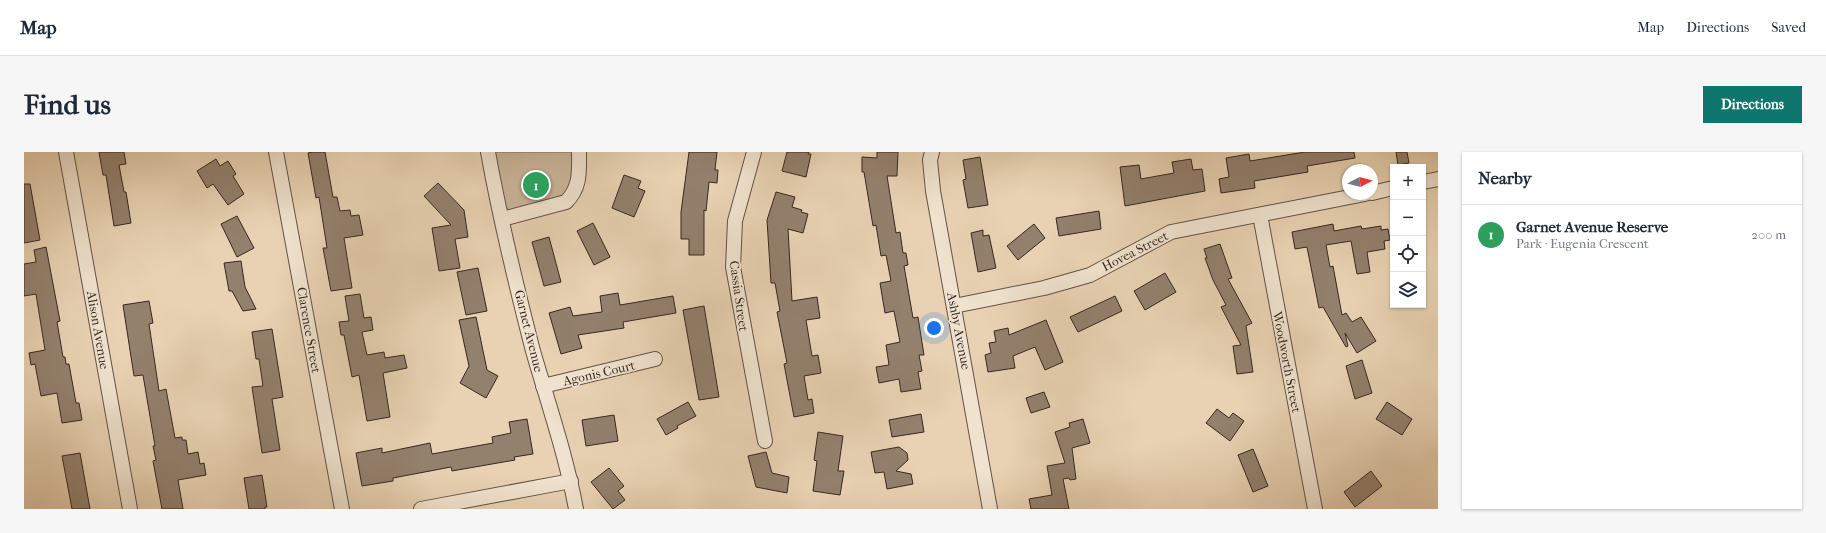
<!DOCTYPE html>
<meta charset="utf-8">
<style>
:root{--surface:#fff;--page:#f6f6f7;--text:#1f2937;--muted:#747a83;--line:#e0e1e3;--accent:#0f766e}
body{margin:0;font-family:"IM FELL French Canon",serif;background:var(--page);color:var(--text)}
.controls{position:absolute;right:12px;top:12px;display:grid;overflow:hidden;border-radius:0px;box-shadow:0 1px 3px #0004}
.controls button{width:36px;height:36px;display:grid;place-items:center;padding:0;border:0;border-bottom:1px solid var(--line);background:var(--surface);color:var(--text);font:20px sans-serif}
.compass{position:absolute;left:1318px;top:12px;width:36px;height:36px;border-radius:50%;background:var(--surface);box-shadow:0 1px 3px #0004;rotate:83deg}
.you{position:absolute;left:910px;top:176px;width:14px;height:14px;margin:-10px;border:3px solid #fff;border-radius:50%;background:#1a73e8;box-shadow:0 0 0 6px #1a73e833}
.badge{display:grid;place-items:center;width:26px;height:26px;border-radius:50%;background:var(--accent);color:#fff;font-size:13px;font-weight:700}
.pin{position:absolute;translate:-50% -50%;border:2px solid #fff;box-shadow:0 1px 4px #0006}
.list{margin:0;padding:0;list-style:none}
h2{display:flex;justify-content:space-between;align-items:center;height:52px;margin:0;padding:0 16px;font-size:17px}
h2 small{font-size:13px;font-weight:400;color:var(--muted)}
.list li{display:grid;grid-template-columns:26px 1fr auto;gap:12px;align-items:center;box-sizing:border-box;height:60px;padding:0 16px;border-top:1px solid var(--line)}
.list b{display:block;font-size:15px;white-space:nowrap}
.list p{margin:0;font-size:13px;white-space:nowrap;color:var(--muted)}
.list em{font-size:13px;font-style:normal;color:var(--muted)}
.icon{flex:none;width:22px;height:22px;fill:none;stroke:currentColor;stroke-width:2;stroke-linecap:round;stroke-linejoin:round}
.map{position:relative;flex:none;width:1414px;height:357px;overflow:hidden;border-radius:0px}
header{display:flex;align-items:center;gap:24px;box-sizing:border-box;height:56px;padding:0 20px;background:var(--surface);border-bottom:1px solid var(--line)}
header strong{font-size:19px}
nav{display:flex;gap:22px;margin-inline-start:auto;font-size:14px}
.intro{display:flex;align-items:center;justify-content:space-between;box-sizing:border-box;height:96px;padding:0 24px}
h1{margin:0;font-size:28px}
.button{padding:10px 18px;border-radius:0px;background:var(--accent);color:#fff;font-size:14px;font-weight:700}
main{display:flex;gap:24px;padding:0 24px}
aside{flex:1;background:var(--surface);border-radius:0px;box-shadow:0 1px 3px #0004}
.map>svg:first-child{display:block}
</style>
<header>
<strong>Map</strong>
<nav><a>Map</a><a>Directions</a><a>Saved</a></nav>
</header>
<div class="intro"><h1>Find us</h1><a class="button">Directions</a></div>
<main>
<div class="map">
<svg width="1414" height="357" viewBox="0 0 1414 357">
<rect width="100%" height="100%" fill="#e8d2b3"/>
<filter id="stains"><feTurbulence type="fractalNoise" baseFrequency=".005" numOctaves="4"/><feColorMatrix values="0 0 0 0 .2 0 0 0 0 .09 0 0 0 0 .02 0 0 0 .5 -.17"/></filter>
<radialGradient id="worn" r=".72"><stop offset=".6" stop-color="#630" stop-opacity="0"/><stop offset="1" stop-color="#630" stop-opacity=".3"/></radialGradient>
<!-- green -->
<polygon fill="#cab59a" stroke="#806e5e" points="469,0 550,0 550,26 539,47 481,62"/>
<!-- building -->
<g fill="#93806d" stroke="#362821">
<polygon points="75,0 100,0 102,12 95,13 100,40 102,40 107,71 90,74 82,23 79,23"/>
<polygon points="289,0 301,0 309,45 313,45 316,59 326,58 327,64 335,63 339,83 320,86 328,136 307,139 299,96 303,96 295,45 292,46 284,1"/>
<polygon points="665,0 693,0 691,18 694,18 693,31 685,30 682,59 680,58 680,103 665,103 665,87 657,87 657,60"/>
<polygon points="763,0 785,0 784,2 787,2 782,25 758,19"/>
<polygon points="853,0 874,0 873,24 863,24 872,81 876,80 879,101 882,101 884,113 880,114 889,166 894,165 900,203 895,203 898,219 894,220 897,237 877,240 875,227 855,231 852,215 865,213 862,193 876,190 870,159 861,161 856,131 867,129 862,103 857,104 852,73 849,74 840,20 838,20 838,5 853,6"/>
<polygon points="1281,0 1330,0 1331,6 1283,14 1284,20 1230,29 1231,36 1197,41 1195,27 1205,25 1202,6 1225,2 1226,9"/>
<polygon points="1372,0 1383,0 1385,11 1374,13"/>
<polygon points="956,5 964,53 944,56 939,28 942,27 939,8"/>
<polygon points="192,7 196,14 204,9 212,22 209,24 220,42 204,53 189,32 183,36 173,19"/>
<polygon points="1167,7 1169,18 1178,17 1181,39 1101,54 1096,15 1115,13 1117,27 1150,21 1148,10"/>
<polygon points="600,23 617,29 614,36 621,39 610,65 588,56"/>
<polygon points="414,31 440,58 444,85 431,87 436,116 415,119 408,76 427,73 400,44"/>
<polygon points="0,32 6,32 16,88 0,91"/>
<polygon points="752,40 771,45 768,55 778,58 777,60 784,62 779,81 764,77 768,149 793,145 796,166 782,168 788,204 794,203 797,221 780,224 784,248 788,247 790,261 770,265 760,212 763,211 753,160 756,159 751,131 747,131 743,68"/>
<polygon points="1075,59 1077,77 1035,84 1032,66"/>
<polygon points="213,64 230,96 213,105 197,72"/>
<polygon points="569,71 586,105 570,113 553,79"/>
<polygon points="1010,72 1021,86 994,108 983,94"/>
<polygon points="1309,72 1310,79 1337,74 1338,77 1357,74 1357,78 1364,77 1366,88 1360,89 1361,97 1343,100 1346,120 1333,122 1327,89 1302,93 1306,115 1309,114 1318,163 1322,161 1328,170 1337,165 1352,189 1333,201 1321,181 1324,194 1322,195 1299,155 1295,156 1283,95 1271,97 1268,80"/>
<polygon points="959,78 959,84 965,83 972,116 954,120 947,81"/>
<polygon points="525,85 537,130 520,134 508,90"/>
<polygon points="1196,92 1208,126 1204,127 1228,171 1222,174 1229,220 1213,222 1209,194 1217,193 1197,155 1202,153 1189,128 1181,106 1183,106 1180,97"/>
<polygon points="22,95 36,169 33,170 39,205 41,205 42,212 45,212 52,251 55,251 58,268 38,271 33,241 17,244 11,212 7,213 5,201 21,198 12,142 0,144 0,112 12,110 10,98"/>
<polygon points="217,109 221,135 232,157 219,159 208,139 205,139 200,111"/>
<polygon points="454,116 463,159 442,163 433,120"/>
<polygon points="1141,121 1152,140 1121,158 1110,139"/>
<polygon points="594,141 596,153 649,144 652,161 599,170 600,176 554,183 558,196 537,202 525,161 546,155 549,164 578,160 576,144"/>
<polygon points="336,142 340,166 347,165 349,178 338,180 343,203 360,200 361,206 380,203 383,216 359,221 366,265 343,269 335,223 328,225 320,183 317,183 315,170 325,169 321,144"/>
<polygon points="1091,144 1098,159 1054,180 1046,165"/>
<polygon points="125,149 129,171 125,172 135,239 142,237 151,286 158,285 158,288 162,288 164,302 174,300 176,312 180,311 182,323 154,328 159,357 138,357 129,309 132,308 129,294 131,294 119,223 110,224 99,153"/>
<polygon points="680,154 695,245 675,248 659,158"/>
<polygon points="452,165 463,218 474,224 462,246 436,231 445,214 435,168"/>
<polygon points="1022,168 1039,210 1021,218 1011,195 989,204 991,216 964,220 961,203 967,201 965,191 972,190 970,179 984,176 985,183"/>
<polygon points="248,177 259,245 248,247 256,298 238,301 228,235 239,234 235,207 232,207 228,180"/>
<polygon points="1338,208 1348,241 1331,247 1322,214"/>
<polygon points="1020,240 1026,255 1007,261 1002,246"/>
<polygon points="664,250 672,264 653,274 654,276 642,283 633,267"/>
<polygon points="1363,250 1388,267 1378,283 1352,267"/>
<polygon points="1193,257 1205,266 1209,261 1220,269 1206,289 1182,271"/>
<polygon points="897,262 900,280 868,285 865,268"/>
<polygon points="590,263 594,289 562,294 558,268"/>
<polygon points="503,267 509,302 490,305 491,308 428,319 427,315 369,326 369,329 338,334 332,301 358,296 358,301 406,291 408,302 469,291 468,285 487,281 485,270"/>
<polygon points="1059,267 1066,291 1048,296 1052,327 1046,328 1045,326 1039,327 1045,357 1007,357 1005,347 1028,343 1023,314 1041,311 1031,280 1046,275 1045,271"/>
<polygon points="794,280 819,284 814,319 820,319 816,343 789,339 793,309 790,308"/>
<polygon points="875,295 883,301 884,308 872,319 887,322 889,332 863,337 860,320 851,321 847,300"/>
<polygon points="1229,297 1244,334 1229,340 1214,303"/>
<polygon points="742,300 748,321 765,325 763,341 732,335 724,304"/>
<polygon points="56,301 66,357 48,357 38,304"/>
<polygon points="585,316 600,334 594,339 601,348 589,357 567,330"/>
<polygon points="1347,319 1358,334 1331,355 1320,340"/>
<polygon points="238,323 243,355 241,355 241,357 225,357 220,326"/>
</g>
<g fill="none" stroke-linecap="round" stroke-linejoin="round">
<defs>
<g id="minor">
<polyline points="42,0 106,357"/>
<polyline points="252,0 318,357"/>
<path d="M464,0C476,67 492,133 509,199C524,251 542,303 552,357"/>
<polyline points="730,0 711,69 709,115 741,289"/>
<polyline points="908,0 906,8 909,39 966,357"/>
<polyline points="1399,30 1414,27"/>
<polyline points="1348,41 1369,36"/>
<polyline points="1236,63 1291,357"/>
<path d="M478,67L542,50C557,35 555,19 555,0"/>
<polyline points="930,154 1020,136 1066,123 1147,80 1341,42"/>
<polyline points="519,234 631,207"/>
<polyline points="397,357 547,329"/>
</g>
</defs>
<!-- minor casing -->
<use href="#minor" stroke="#625246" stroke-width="16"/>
<!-- minor -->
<use href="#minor" stroke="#f0e2ce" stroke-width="14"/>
</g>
<g text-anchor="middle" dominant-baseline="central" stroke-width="3.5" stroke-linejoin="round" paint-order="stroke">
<!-- street labels -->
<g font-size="13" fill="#362821" stroke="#f0e2ce">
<text transform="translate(1111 99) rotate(-27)">Hovea Street</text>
<text transform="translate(715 144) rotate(82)">Cassia Street</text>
<text transform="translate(74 178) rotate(80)">Alison Avenue</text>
<text transform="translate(285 178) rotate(80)">Clarence Street</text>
<text transform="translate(505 179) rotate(76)">Garnet Avenue</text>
<text transform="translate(935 179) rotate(79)">Ashby Avenue</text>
<text transform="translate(1263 210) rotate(79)">Woodworth Street</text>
<text transform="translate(575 221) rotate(-13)">Agonis Court</text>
</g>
</g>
<rect width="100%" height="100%" filter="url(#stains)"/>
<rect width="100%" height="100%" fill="url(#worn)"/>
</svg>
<div class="controls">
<button>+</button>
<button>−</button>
<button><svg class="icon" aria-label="locate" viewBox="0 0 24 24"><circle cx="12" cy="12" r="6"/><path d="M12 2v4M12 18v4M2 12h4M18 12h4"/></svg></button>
<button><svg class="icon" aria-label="layers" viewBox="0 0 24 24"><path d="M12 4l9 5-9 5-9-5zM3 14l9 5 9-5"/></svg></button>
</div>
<svg class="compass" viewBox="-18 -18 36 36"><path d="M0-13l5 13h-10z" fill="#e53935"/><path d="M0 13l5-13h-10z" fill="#747a83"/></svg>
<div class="you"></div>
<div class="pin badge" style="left:512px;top:33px;background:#2e9e5b">1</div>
</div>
<aside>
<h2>Nearby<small></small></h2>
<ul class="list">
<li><span class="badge" style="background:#2e9e5b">1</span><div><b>Garnet Avenue Reserve</b><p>Park · Eugenia Crescent</p></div><em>200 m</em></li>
</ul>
</aside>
</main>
